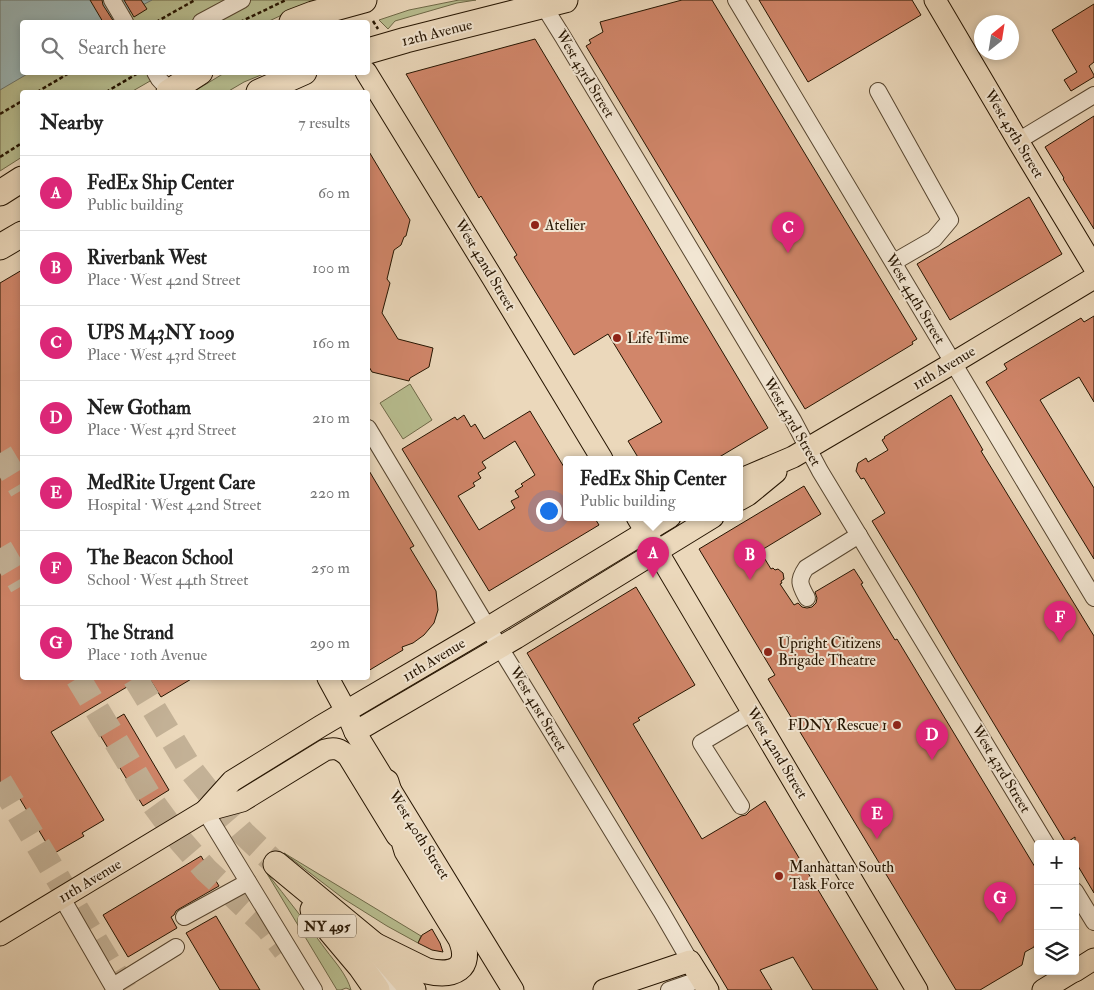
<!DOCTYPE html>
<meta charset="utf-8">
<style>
:root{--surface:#fff;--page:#f6f6f6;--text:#222;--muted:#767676;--line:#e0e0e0;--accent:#db2777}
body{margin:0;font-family:"IM FELL Double Pica",serif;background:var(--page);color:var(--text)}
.controls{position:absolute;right:15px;bottom:15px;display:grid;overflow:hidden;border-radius:5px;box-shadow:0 2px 8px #0003}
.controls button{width:45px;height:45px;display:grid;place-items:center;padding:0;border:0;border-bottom:1px solid var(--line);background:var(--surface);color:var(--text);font:25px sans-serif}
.compass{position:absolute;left:974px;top:15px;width:45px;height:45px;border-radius:50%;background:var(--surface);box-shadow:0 2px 8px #0003;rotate:30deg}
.you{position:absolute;left:548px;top:510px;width:18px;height:18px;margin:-12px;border:4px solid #fff;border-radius:50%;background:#1a73e8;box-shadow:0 0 0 8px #1a73e833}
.badge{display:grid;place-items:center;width:32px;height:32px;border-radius:50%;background:var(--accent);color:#fff;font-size:16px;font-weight:700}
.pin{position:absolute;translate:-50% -41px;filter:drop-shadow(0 1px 2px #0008)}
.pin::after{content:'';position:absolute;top:26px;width:18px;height:15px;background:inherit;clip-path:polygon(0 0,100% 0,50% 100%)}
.popup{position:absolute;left:563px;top:456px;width:180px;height:65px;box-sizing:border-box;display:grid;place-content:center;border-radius:5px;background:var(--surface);filter:drop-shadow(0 1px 4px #0005);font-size:16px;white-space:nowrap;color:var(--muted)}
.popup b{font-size:19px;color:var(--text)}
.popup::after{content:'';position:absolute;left:50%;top:100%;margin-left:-10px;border:10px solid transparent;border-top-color:var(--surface)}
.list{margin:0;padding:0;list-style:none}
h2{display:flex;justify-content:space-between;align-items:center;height:65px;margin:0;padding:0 20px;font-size:21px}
h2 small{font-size:16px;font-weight:400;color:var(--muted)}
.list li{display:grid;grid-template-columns:32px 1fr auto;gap:15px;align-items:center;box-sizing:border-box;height:75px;padding:0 20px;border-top:1px solid var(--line)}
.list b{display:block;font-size:19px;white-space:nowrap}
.list p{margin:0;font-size:16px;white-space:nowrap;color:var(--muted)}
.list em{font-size:16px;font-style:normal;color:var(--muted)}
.icon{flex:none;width:28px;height:28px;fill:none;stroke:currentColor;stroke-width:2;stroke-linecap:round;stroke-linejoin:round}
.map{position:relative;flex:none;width:1094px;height:990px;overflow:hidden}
.search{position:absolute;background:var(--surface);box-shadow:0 2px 8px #0003;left:20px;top:20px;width:350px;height:55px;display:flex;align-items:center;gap:12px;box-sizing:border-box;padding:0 18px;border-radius:5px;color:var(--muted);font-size:19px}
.panel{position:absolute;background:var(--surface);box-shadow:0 2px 8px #0003;left:20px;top:90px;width:350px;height:590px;border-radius:5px}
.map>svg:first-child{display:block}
</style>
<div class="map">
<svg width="1094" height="990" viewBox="0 0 1094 990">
<rect width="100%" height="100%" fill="#ebd8bb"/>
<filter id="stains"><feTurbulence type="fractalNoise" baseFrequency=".004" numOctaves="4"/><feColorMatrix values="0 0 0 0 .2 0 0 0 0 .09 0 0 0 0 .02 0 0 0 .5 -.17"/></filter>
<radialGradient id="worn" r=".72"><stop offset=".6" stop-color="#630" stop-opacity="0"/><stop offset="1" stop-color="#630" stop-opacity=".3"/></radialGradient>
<!-- green -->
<g fill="#b8be90" stroke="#6e6948">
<polygon points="0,0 318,0 284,14 267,22 22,22 22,72 164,73 131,92 22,92 22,157 0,171"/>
<polygon points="459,0 476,0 457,3 395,21 388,29 379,20 409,10"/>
<polygon points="226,72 266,72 266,73 244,82 227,92 193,92"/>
<polygon points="410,384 432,420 403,439 380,403"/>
<polygon points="284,853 421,936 418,943 387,926 344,899"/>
<path d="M266,872C287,898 307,924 326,950C335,962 347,975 351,990L346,988L341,990H337Z"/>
</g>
<!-- water -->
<polygon fill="#9bb8b9" stroke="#6c766f" points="0,0 152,0 111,22 22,22 22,72 29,73 0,90"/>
<!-- building -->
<g fill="#d1866a" stroke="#251400" fill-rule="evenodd">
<polygon points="90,0 102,0 103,5 114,22 103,22"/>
<polygon points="124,0 141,0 147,9 134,17"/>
<polygon points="682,0 712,0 917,339 912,342 913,344 805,409 586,46 591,43 589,40 603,32 600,22"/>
<polygon points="759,0 912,0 921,15 808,82"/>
<polygon points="1094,4 1094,62 1089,66 1094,75 1094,77 1071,91 1064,80 1077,72 1052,30"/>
<polygon points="535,39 768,428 716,459 639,459 628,441 662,422 608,334 574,355 514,257 517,255 481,196 479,198 406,74"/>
<polygon points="1094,116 1094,229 1063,179 1064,178 1045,147"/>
<polygon points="368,150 410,220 406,236 404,237 401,245 394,250 387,279 390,283 382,313 398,339 433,348 429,367 410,378 409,381 372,372 368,365"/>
<polygon points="1029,197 1062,254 950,320 917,264"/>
<polygon points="22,270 22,678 142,678 51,732 104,820 82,833 84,836 53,854 17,794 0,804 0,283"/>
<polygon points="1094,316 1094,402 1079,377 1040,400 1094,488 1094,559 986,382 1007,369 1004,364 1081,318 1084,322"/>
<polygon points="951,395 983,450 981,451 1094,636 1094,893 1075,861 1075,837 1066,843 956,661 914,590 872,521 885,513 864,478 861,479 856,471 858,463 866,458 868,462 888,450 882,440 885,438 884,437"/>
<path d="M530,411L567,472V517H594L599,525L489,591L402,449L455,417L457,420L464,415L471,427L475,424L484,439ZM515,441L535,475L521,484L523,486L515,491L519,497L511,501L515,508L479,530L458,496L475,486L473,483L481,478L478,473L486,468L482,462Z"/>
<polygon points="368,469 414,546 410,548 436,591 438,610 434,623 424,635 413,643 402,647 403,650 368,671"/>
<polygon points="804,486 821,514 760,551 771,569 773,568 775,570 778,569 783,573 784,579 781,581 782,583 780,584 794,605 798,603 802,607 807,608 812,607 816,603 817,598 815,592 854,569 863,583 861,584 895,640 897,639 1038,872 1038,932 1034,947 1025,952 1022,965 980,990 956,990 768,679 775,675 699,549"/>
<polygon points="636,587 695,685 638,718 640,720 633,724 702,839 741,816 746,815 750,811 765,801 878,990 813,990 793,957 760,970 772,990 728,990 527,653"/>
<polygon points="149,678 193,678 161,697"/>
<polygon points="124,714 169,790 143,806 97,730"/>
<polygon points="201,856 219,886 179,909 176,911 174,915 171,917 177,928 128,957 103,915"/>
<polygon points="216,916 260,990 220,990 208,970 186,933"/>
<polygon points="432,929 440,943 443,952 432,950 418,943 422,935"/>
</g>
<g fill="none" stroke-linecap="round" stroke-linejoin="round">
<!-- highway-tunnel -->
<g stroke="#c3b196" stroke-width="25" stroke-dasharray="25 12" stroke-linecap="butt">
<polyline points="0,453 22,490"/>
<polyline points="0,548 22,586"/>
<polyline points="78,678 153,803 180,840 206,870 267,927 285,950"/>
<polyline points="135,678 191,770 217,803 243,833 276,864"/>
<polyline points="0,782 125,990"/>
</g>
<defs>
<g id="minor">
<polyline points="112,0 125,22"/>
<polyline points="540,0 563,37 793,420 820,471 1046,844"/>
<polyline points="736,0 1094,598"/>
<polyline points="201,22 242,0"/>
<polyline points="155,72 159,79 171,92"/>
<polyline points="878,91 950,220 934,239 894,262"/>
<polyline points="1018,141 1094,95"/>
<polyline points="368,428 488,628 661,911 690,961"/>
<path d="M807,598C800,585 797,581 806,568L859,535"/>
<polyline points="741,806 701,743 753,712"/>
<polyline points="205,811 314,990"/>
<polyline points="1075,891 1094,922"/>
<polyline points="62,898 115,990"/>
<polyline points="184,917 248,882"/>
<polyline points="374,966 392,990"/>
<polyline points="113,986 176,947"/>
<polyline points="669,990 701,979"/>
</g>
<g id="major">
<polyline points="935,0 1018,141 1094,267"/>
<polyline points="366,72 492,277 602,459"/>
<polyline points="739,480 793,457 953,363 1094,278"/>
<polyline points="739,500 748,495 776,472"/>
<polyline points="637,517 917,990"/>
<polyline points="328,678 346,711 355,732 513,990"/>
<polyline points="355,732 516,638 713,517"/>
<path d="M205,811L242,801L325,750C335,747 340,749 348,756L397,836"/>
<polyline points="0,935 205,811 232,781 321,726 474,636 670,517"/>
<polyline points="1075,971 1094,959"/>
<polyline points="604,990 690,961 708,990"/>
<polyline points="1043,990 1074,971"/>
</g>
<g id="highway">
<polyline points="292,22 313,14 364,0"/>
<polyline points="368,51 406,40 565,0"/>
<polyline points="169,92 200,72"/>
<polyline points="259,92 304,72"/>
<polyline points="0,193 22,179"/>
<polyline points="0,247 22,234"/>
<polyline points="276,864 374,945 413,990"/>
<polyline points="313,910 361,967 377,990"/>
<path d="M374,945L427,971C453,977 473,969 461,939L407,851L386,782"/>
</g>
</defs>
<!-- minor casing -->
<use href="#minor" stroke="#56452f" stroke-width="18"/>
<!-- major casing -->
<use href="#major" stroke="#251400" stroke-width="23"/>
<!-- highway casing -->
<use href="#highway" stroke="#251400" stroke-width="27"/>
<!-- path -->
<g stroke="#251400" stroke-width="2.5" stroke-dasharray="4 2.5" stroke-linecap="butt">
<polyline points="373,21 378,29"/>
<polyline points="156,22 195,0"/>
<polyline points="240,22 286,0"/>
<polyline points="37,92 71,72"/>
<polyline points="106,92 140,72"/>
<polyline points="0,114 22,101"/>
<polyline points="0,157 22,143"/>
</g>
<!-- minor -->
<use href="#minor" stroke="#f2e6d3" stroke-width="16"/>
<!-- major -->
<use href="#major" stroke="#ebd8bb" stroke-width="21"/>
<!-- highway -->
<use href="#highway" stroke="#ebd8bb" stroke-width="25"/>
</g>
<!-- markers -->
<g fill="#8f2418" stroke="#f2e6d3" stroke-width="2">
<circle cx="535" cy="225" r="5"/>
<circle cx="617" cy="338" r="5"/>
<circle cx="768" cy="652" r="5"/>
<circle cx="897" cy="725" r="5"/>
<circle cx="779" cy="876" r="5"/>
</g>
<g text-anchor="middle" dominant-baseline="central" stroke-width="4" stroke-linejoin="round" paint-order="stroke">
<!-- shield labels -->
<rect fill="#f2e6d3" stroke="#62533f" stroke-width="1" x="298" y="914.5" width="58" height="23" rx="4"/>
<g font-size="14" font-weight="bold" fill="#251400">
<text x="327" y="926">NY 495</text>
</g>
<!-- street labels -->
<g font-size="15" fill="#251400" stroke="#f2e6d3">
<text transform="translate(437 33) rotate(-14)">12th Avenue</text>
<text transform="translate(585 74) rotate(59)">West 43rd Street</text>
<text transform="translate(1014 134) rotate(59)">West 45th Street</text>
<text transform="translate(485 265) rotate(59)">West 42nd Street</text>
<text transform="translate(915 299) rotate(59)">West 44th Street</text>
<text transform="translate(944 368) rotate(-31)">11th Avenue</text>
<text transform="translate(792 422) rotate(60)">West 43rd Street</text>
<text transform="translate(434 660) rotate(-31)">11th Avenue</text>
<text transform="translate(538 709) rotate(59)">West 41st Street</text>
<text transform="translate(777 753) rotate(59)">West 42nd Street</text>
<text transform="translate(1001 769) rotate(59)">West 43rd Street</text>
<text transform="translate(419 835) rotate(58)">West 40th Street</text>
<text transform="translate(90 881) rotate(-31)">11th Avenue</text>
</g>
<!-- poi labels -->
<g font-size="15" fill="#251400" stroke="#f2e6d3" text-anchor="start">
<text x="545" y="225">Atelier</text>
<text x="627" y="338">Life Time</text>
<text x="778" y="643">Upright Citizens<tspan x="778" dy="17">Brigade Theatre</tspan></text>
<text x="887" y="725" text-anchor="end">FDNY Rescue 1</text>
<text x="789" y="867">Manhattan South<tspan x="789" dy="17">Task Force</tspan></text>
</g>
</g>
<rect width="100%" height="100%" filter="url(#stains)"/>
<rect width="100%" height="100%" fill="url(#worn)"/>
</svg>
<div class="controls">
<button>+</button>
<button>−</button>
<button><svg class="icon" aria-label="layers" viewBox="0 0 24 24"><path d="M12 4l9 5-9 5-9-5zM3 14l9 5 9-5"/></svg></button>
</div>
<svg class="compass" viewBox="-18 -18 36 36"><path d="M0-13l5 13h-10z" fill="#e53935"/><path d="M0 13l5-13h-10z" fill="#767676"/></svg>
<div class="you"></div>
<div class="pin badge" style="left:653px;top:578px">A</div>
<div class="popup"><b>FedEx Ship Center</b>Public building</div>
<div class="pin badge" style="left:750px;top:580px">B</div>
<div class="pin badge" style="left:788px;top:253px">C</div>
<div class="pin badge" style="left:932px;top:760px">D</div>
<div class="pin badge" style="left:877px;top:839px">E</div>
<div class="pin badge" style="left:1060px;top:642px">F</div>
<div class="pin badge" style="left:1000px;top:923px">G</div>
<div class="search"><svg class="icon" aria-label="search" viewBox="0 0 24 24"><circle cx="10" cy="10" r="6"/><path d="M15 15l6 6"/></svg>Search here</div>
<section class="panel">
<h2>Nearby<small>7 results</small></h2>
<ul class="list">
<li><span class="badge">A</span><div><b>FedEx Ship Center</b><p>Public building</p></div><em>60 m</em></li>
<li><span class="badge">B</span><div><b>Riverbank West</b><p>Place · West 42nd Street</p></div><em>100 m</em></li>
<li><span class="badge">C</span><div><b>UPS M43NY 1009</b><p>Place · West 43rd Street</p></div><em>160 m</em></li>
<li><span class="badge">D</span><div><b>New Gotham</b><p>Place · West 43rd Street</p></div><em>210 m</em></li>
<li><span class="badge">E</span><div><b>MedRite Urgent Care</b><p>Hospital · West 42nd Street</p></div><em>220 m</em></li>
<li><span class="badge">F</span><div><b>The Beacon School</b><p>School · West 44th Street</p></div><em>250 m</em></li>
<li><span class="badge">G</span><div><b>The Strand</b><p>Place · 10th Avenue</p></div><em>290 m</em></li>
</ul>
</section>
</div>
